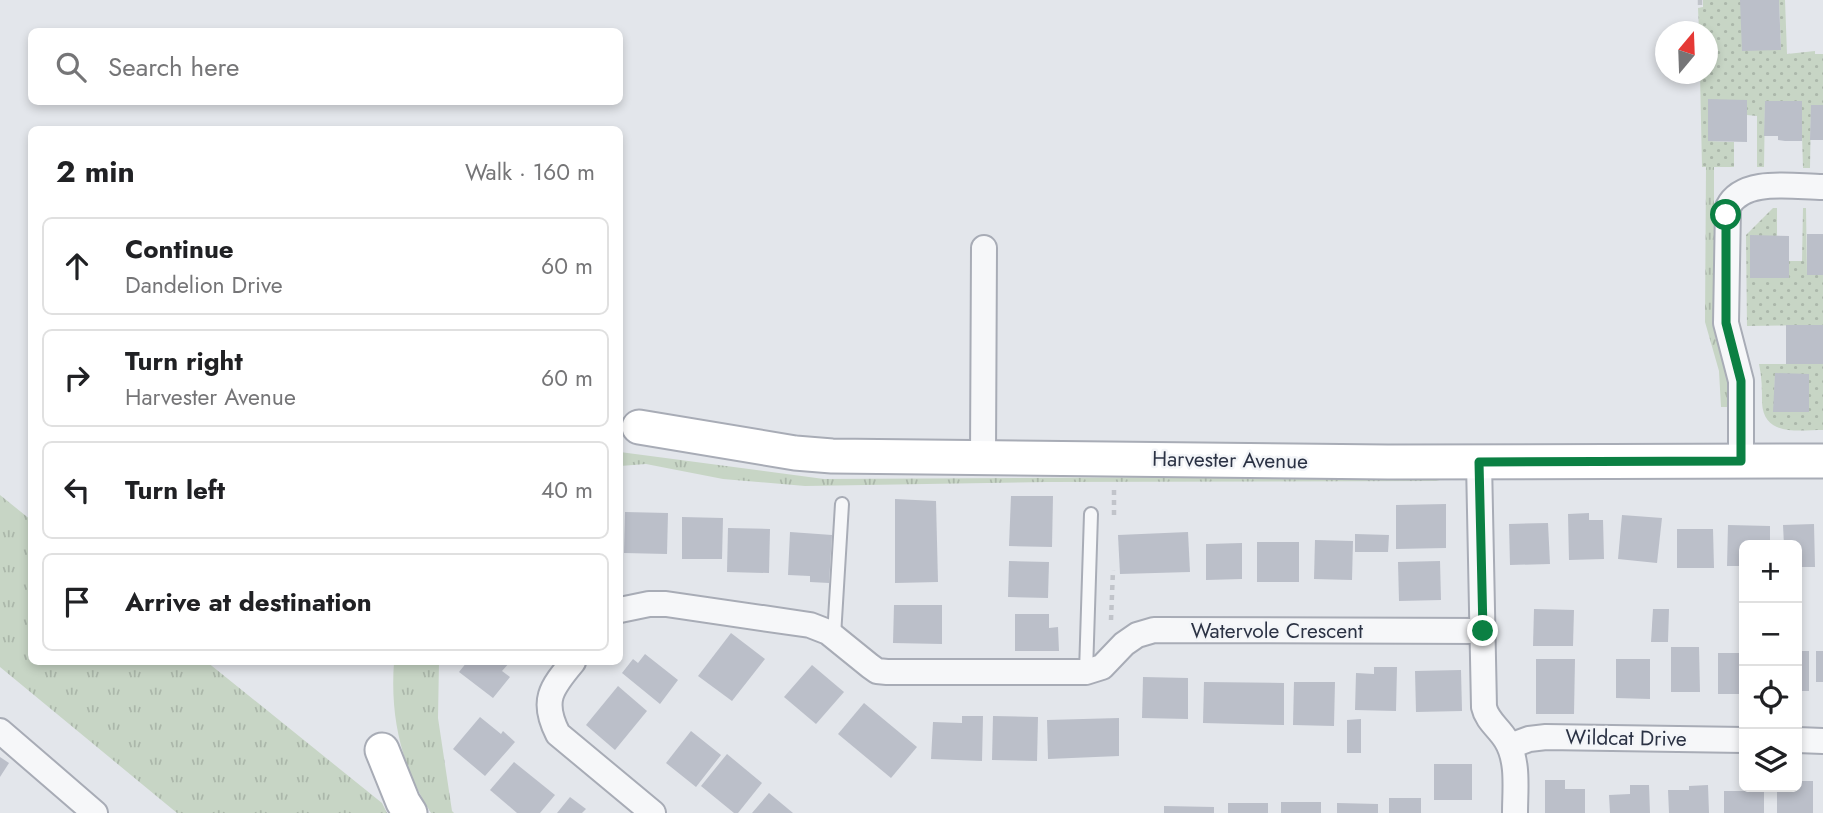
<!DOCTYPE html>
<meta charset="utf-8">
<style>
:root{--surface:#fff;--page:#f2f2f2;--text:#202124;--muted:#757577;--line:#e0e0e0}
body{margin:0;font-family:Jost,sans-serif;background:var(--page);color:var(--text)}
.controls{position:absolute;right:21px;bottom:21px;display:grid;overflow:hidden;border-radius:10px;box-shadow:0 4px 10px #0003}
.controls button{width:63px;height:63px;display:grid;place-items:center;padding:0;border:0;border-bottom:2px solid var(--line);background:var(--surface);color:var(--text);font:35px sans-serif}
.compass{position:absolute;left:1655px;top:21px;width:63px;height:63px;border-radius:50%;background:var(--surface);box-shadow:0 4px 10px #0003;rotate:19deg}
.stop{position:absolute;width:21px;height:21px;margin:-16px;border:5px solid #0b8043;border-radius:50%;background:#fff}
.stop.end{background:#0b8043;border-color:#fff;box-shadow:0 2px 7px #0008}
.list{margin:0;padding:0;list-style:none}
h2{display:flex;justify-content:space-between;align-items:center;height:91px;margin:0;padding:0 28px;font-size:30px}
h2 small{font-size:23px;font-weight:400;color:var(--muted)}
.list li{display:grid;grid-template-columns:46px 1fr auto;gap:21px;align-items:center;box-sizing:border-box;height:98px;margin:0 14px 14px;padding:0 14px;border:2px solid var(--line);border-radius:10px}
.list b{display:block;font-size:26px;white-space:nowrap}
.list p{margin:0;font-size:23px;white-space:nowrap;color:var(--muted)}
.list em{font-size:23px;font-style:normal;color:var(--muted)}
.icon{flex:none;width:38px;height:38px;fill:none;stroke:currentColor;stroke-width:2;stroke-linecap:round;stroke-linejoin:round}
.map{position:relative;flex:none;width:1823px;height:813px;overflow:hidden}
.search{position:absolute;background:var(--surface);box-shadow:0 4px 10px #0003;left:28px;top:28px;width:595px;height:77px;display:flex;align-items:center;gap:18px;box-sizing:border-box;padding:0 24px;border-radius:10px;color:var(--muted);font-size:26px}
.panel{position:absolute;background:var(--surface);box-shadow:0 4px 10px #0003;left:28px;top:126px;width:595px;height:539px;border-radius:10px}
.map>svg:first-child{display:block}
</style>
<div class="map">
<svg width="1823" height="813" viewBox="0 0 1823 813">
<defs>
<pattern id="grass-tufts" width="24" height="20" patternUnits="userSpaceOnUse" patternTransform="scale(1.75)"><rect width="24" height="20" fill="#c7d5c5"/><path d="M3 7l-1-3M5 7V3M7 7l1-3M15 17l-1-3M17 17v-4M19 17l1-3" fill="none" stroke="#abb7aa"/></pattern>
<pattern id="park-dots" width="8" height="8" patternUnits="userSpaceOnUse" patternTransform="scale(1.75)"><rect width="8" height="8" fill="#c7d5c5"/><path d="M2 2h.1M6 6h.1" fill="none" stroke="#abb7aa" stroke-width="1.8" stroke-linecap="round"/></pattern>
</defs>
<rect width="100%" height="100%" fill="#e3e6eb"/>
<!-- grass -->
<g fill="url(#grass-tufts)">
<polygon points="1706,167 1714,167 1714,321 1730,384 1730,407 1721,407 1719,371 1705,322"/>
<polygon points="620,452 824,479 1347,476 1421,476 1440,481 1047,482 805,486 723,479 646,464 620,466"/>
<polygon points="0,495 31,520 32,662 207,662 382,803 387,813 177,813 0,667"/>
<path d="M394,662H439L438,718L452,811L454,813H431C401,766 390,717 394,662Z"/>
</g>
<!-- park -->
<g fill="url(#park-dots)" fill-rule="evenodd">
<polygon points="1703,0 1740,0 1781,49 1779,0 1785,0 1787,54 1815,51 1815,54 1823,54 1823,105 1811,105 1810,168 1803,168 1801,101 1765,101 1764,167 1757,167 1757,116 1747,115 1708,99 1708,141 1734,142 1734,167 1702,167 1700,74 1708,74 1708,32 1699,31 1698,8 1703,7"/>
<polygon points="1773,208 1777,208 1777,236 1750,236 1750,277 1789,278 1789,261 1802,261 1803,208 1806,208 1807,274 1823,275 1823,325 1747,326 1746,235"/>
<path d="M1759,364H1823V430C1798,430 1764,437 1762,403C1762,390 1762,377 1759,364ZM1775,374H1809V412H1774Z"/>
</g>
<!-- building -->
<g fill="#bbbfc9">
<polygon points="1740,0 1779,0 1781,50 1742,51"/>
<polygon points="1708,99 1747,100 1747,142 1708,141"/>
<polygon points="1765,101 1802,101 1802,141 1785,141 1778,140 1778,136 1764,136"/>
<polygon points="1811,105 1823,105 1823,140 1810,140"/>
<rect x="1807" y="234" width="16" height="41"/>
<polygon points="1750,235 1789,236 1789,278 1750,278"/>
<rect x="1786" y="325" width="37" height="39"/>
<polygon points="1775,373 1809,374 1809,412 1773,412"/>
<polygon points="1011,496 1053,496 1052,547 1009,546"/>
<polygon points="895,499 936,501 938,582 895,583"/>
<polygon points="1446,504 1446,548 1396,549 1396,505"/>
<polygon points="625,512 668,513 667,554 624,553"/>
<polygon points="1589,513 1589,520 1603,520 1604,559 1569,560 1568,514"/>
<polygon points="1622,515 1662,518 1657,563 1618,559"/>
<polygon points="682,517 723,518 722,559 682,559"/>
<polygon points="1548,523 1550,564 1510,565 1509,524"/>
<polygon points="1814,524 1815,567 1797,567 1797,545 1784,545 1783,525"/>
<polygon points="1728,525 1770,526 1770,545 1744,545 1744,566 1727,566"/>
<polygon points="728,528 770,529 769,573 727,572"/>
<polygon points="1677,529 1713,529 1714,568 1677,568"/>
<polygon points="790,532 832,535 829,583 810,582 810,576 788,575"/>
<polygon points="1188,532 1190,572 1120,574 1118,535"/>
<polygon points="1355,534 1389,535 1388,552 1355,552"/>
<polygon points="1315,540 1353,541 1352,580 1314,579"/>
<rect x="1257" y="542" width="42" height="40"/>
<polygon points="1242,543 1242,579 1206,580 1206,544"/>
<polygon points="1009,561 1049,562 1048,598 1008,597"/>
<polygon points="1440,561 1441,600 1399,601 1398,562"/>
<polygon points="894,605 942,605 942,644 893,643"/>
<polygon points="1534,609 1574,610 1573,646 1533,646"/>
<polygon points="1653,609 1669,609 1668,642 1651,642"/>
<polygon points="1015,614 1049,614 1049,628 1058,627 1059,651 1015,651"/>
<polygon points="731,633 765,659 732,701 698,676"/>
<polygon points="1671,647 1699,647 1700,692 1671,692"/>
<rect x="1797" y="651" width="12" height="40"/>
<rect x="1816" y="651" width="7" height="31"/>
<rect x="1718" y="653" width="26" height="41"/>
<polygon points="645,654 678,680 660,704 622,673 633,659 638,663"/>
<polygon points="1536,659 1575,659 1574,714 1536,714"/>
<polygon points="1616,659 1650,659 1650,699 1616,698"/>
<polygon points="467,662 510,662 502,671 510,677 493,698 459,672"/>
<polygon points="812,665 844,692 816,724 784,697"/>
<polygon points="1374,667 1397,667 1396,711 1355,710 1356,673 1374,674"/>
<polygon points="1461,670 1462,711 1416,712 1415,671"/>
<polygon points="1143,677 1188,678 1188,719 1142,718"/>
<polygon points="1204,682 1284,683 1284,725 1203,723"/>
<polygon points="1294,682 1335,682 1334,726 1293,725"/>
<polygon points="618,686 647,711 615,750 586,725"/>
<polygon points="864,703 917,747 891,778 838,734"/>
<polygon points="962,716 983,716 982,761 931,759 933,722 962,723"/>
<polygon points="993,716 1038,717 1037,761 992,760"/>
<polygon points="480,717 501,734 503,731 515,742 485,776 453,749"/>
<polygon points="1119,718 1119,756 1048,759 1047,720"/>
<polygon points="1361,719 1361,753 1347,753 1347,720"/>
<polygon points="691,731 721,755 696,787 666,763"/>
<polygon points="727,754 762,783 738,813 734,813 701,786"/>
<polygon points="0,757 9,763 0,777"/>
<polygon points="514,762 555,795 540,813 517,813 490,790"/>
<rect x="1434" y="764" width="38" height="36"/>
<polygon points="1545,780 1565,780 1565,789 1585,789 1585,813 1545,813"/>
<polygon points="1797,781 1813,781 1813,813 1777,813 1777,787 1797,787"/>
<polygon points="1630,785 1649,785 1650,813 1610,813 1609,795 1630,794"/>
<polygon points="1708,785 1709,813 1669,813 1668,790 1689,790 1689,786"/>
<polygon points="1744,787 1764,787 1764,813 1724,813 1724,791 1744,791"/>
<polygon points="769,793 793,813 752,813"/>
<polygon points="570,797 586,809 582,813 557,813"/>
<rect x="1389" y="798" width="32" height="15"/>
<rect x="1281" y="802" width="40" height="11"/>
<rect x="1228" y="803" width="40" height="10"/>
<polygon points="1337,803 1378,804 1378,813 1337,813"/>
<polygon points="1164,806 1214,807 1214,813 1164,813"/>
</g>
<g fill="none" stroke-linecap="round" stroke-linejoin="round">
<defs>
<g id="lane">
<polyline points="834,636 842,504"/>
<polyline points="1086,672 1091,514"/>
</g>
<g id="street">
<polyline points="983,456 984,248"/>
<path d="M1741,461V381L1726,323L1728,207C1743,177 1794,187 1823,187"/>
<path d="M1479,462L1484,707C1487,721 1499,728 1506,740C1519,761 1515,789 1515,813"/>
<polyline points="620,610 649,604 666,604 810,625 828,632 870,666 877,671 887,672 1086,672 1102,667 1124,644 1137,635 1154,630 1483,631"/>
<path d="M573,662C551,688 541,701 558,734L653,813"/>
<polyline points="0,731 95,813"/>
<polyline points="1797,740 1823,741"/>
<polyline points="1510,746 1529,739 1546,737 1744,740"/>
</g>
<g id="secondary">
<polyline points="639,427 795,453 832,456 1388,462 1823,461"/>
<polyline points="382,750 403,802 410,813"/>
</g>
</defs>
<!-- lane casing -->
<use href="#lane" stroke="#a8acb6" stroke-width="16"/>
<!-- street casing -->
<use href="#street" stroke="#a8acb6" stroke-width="28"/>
<!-- secondary casing -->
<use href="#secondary" stroke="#a8acb6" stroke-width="37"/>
<!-- path -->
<g stroke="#c1c4ca" stroke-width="4.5" stroke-dasharray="5 5" stroke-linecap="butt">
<polyline points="1700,0 1700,5"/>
<polyline points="1114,515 1114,489"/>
<polyline points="1111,620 1113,570"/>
</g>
<!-- lane -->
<use href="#lane" stroke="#f6f7f9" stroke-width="12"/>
<!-- street -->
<use href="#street" stroke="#f6f7f9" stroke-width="24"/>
<!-- secondary -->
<use href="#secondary" stroke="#fff" stroke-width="33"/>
</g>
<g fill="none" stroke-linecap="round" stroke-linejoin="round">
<!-- route -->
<polyline stroke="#0b8043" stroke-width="9" points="1483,631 1479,462 1741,461 1741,381 1726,323 1726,215"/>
</g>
<g text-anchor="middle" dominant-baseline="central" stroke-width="5" stroke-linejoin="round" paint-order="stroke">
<!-- street labels -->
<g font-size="21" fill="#2b3244" stroke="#f3f5f8">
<text transform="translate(1230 460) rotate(1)">Harvester Avenue</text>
<text x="1277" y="631">Watervole Crescent</text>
<text transform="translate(1626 738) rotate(1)">Wildcat Drive</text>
</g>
</g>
</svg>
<div class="controls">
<button>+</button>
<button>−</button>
<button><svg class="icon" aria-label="locate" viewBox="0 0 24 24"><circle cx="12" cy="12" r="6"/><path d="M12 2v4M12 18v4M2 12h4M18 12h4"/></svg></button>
<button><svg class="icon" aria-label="layers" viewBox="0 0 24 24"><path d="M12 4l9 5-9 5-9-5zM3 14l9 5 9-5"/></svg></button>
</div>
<svg class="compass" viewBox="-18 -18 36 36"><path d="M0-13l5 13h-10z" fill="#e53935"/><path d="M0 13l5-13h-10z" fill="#757577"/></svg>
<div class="stop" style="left:1726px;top:215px"></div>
<div class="stop end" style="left:1483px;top:631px"></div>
<div class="search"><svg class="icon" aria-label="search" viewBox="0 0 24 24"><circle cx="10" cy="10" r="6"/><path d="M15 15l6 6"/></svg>Search here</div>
<section class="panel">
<h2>2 min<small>Walk · 160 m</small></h2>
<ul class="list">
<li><svg class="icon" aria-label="ahead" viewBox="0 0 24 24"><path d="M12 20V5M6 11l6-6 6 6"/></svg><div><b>Continue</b><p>Dandelion Drive</p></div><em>60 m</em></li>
<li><svg class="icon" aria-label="right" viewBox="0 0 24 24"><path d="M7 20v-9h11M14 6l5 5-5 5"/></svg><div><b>Turn right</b><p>Harvester Avenue</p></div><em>60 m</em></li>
<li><svg class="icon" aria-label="left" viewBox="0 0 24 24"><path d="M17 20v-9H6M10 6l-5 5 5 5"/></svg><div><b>Turn left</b></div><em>40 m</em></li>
<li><svg class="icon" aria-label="arrive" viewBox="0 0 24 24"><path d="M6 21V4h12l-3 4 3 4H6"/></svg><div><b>Arrive at destination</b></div></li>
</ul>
</section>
</div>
